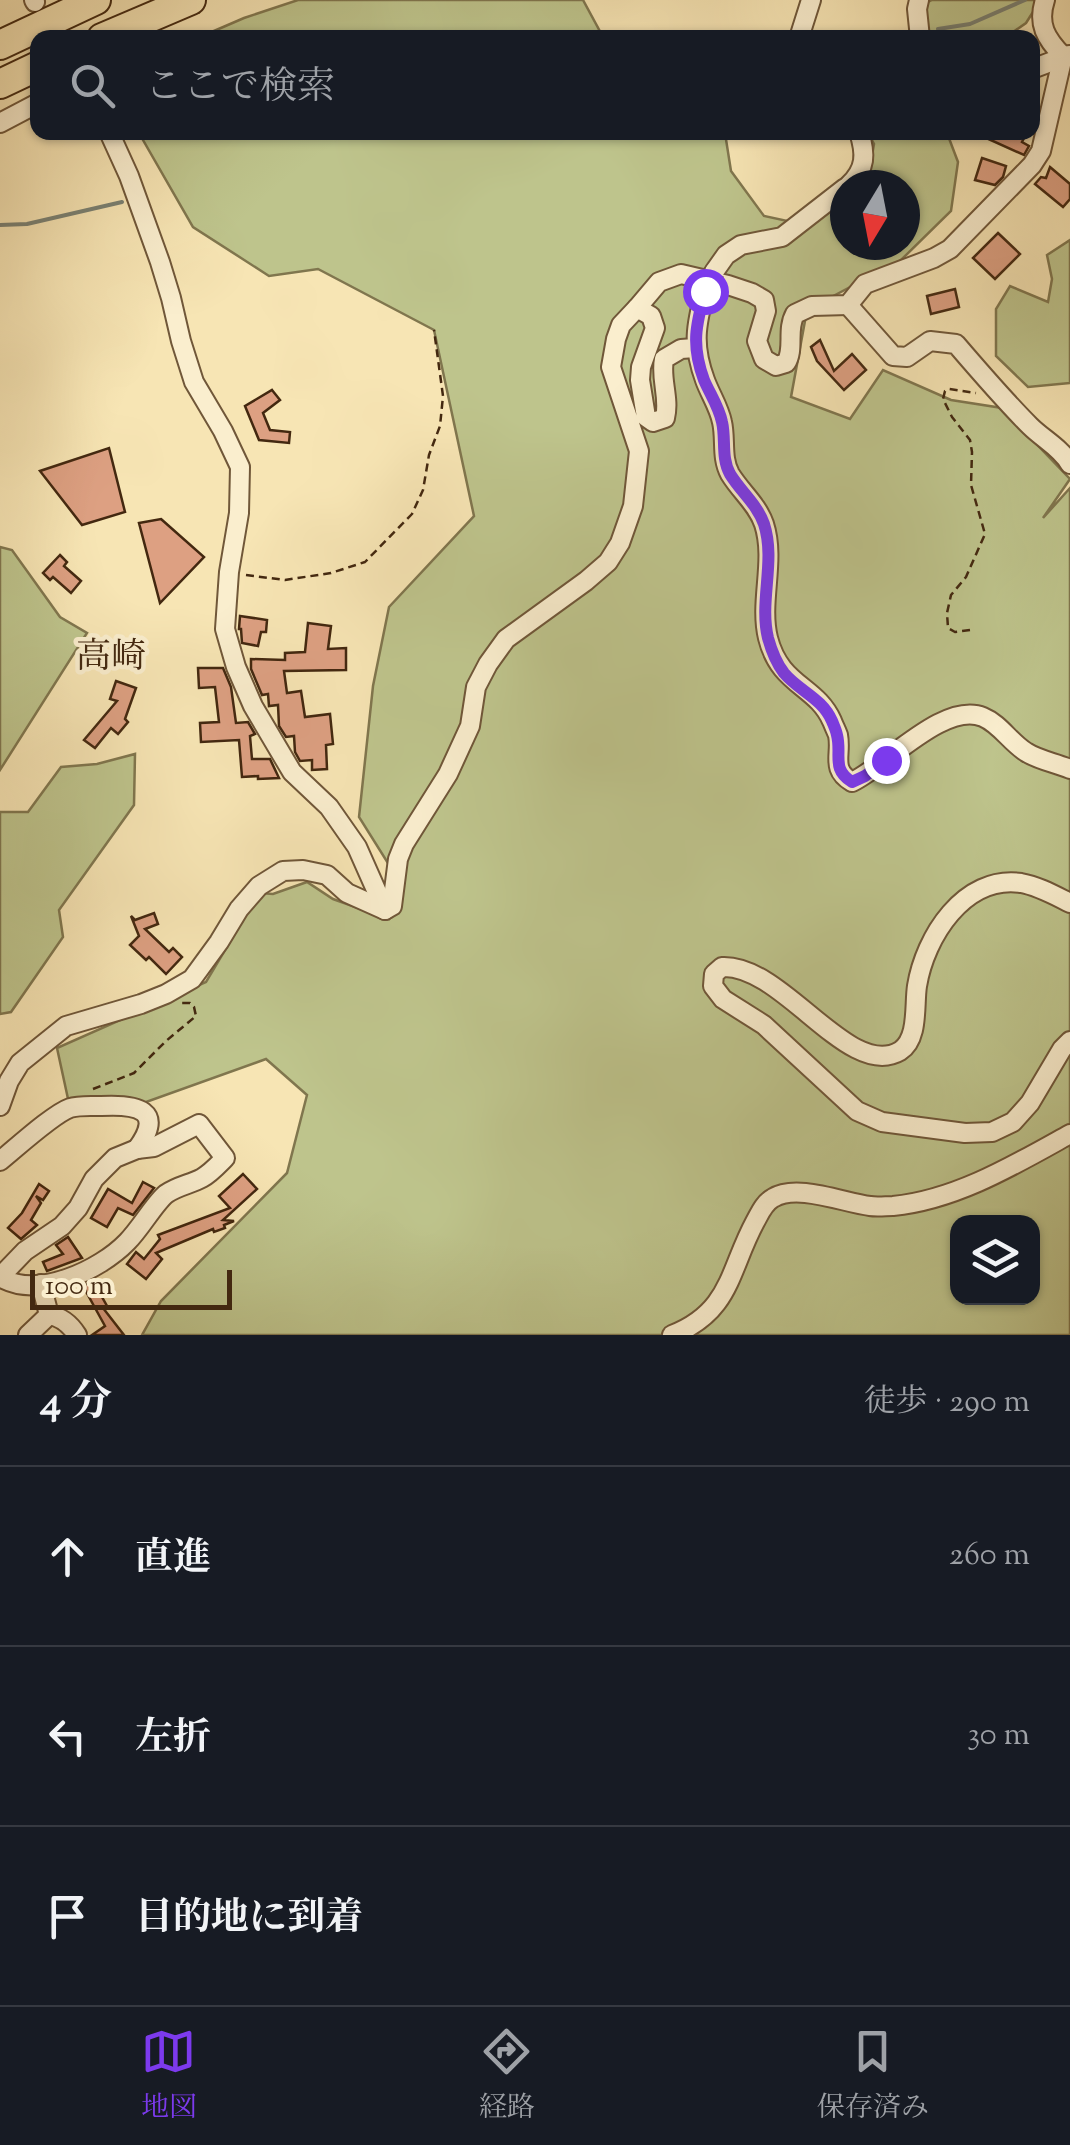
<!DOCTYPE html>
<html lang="ja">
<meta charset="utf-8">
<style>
:root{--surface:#171b24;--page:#20242c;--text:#f1f3f6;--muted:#9ea1a6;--line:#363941;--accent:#7c3aed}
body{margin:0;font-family:"Sorts Mill Goudy","Noto Serif JP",serif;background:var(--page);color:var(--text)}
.controls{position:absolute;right:30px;bottom:30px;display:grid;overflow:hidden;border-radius:20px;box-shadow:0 2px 8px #0004}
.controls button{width:90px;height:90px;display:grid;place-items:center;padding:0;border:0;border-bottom:2px solid var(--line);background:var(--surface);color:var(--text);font:50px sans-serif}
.compass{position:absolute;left:830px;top:170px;width:90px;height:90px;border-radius:50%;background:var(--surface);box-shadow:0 2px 8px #0004;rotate:190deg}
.scale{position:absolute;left:30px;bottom:25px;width:202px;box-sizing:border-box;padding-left:10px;border:5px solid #432810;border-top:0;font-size:28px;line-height:35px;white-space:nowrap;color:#432810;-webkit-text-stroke:8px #faeece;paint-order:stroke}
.stop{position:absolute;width:30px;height:30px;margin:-22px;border:8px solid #7c3aed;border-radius:50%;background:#fff}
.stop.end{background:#7c3aed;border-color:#fff;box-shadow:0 2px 10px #0008}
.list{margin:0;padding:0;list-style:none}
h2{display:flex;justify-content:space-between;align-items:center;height:130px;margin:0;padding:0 40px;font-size:42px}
h2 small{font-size:32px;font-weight:400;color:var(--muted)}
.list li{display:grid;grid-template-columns:65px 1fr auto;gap:30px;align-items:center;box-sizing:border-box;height:180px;padding:0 40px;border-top:2px solid var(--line)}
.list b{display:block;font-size:38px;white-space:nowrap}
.list em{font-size:32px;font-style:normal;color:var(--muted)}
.icon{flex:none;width:55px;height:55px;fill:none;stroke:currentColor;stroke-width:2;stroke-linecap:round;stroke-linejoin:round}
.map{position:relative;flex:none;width:1070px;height:1335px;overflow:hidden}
.search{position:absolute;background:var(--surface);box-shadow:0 2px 8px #0004;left:30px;right:30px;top:30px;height:110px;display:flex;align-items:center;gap:25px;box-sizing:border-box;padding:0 35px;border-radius:20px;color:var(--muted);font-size:38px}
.sheet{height:670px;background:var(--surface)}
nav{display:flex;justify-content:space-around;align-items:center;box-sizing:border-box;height:140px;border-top:2px solid var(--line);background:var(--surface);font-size:28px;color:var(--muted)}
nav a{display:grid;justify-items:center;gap:5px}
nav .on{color:var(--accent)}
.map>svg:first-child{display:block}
</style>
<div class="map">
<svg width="1070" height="1335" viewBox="0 0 1070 1335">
<rect width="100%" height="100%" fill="#f7e5b4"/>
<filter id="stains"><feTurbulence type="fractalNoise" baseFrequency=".002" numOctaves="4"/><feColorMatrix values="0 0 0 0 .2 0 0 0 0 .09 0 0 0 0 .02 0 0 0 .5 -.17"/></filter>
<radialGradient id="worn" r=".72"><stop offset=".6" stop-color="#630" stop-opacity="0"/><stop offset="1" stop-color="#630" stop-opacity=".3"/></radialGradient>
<!-- green -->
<g fill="#bec48c" stroke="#80764e" stroke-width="2.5" fill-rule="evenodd">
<polygon points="298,0 583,0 603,37 200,37 244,18"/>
<polygon points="932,0 1035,0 1038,4 1026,23 1006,37 928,37 924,4"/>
<path d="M139,133H725L731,171L764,216L801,224L845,199V245H905V185H867L874,144L868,133H947L958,162L951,211L901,260L807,310L791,397L850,419L883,370L951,400L1002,408L1070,479L1043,518L1070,488V1335H142L161,1301L287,1173L307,1095L266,1059L135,1106L70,1108L57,1048L206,982L259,893L273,894L307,882L333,899L389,919L411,839L391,868L359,817L373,686L389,607L474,516L434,330L318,269L269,276L193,227ZM958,1222H1032V1298H958Z"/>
<polygon points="1070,240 1070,383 1028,387 996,356 996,309 1010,286 1048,302 1052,279 1047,255"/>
<polygon points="0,547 12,550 60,617 87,633 0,770"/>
<polygon points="135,754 134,805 59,910 63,937 11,1012 0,1014 0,812 28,812 61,767 97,764"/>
</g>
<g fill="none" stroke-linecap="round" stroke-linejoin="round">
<!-- stream -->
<g stroke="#7a8173" stroke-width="4">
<polyline points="938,29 970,24 1025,0"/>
<polyline points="0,225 27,224 122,202"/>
</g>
</g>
<!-- building -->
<g fill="#dda082" stroke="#432810" stroke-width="2.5">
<polygon points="973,132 1027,132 1022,142 1029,146 1024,155"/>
<polygon points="982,158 1006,166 1003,177 995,185 975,180"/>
<polygon points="1050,167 1070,184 1070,199 1063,207 1035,184 1041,177 1046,178"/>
<polygon points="998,233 1020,254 995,279 973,258"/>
<polygon points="955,289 959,307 931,314 927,296"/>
<polygon points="820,340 834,371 852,354 866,370 844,390 817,361 811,347"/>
<polygon points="272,390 280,400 263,413 270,430 290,432 289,443 259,440 245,406"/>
<polygon points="109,448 125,512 82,525 40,471"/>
<polygon points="161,519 204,557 160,603 139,523"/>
<polygon points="60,555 67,562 64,566 81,581 71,593 53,577 50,580 43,573"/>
<polygon points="240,616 267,620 266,632 261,632 258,646 242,643 241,629 239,629"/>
<polygon points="308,623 331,626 328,649 346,648 346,670 284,671 287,693 301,691 305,717 330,714 333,744 326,745 327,769 312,770 312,760 300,761 295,752 294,736 286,737 279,726 278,705 269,706 268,694 262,695 251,669 251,659 285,660 285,653 305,652"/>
<polygon points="198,668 223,668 231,687 236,723 248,722 255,734 250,736 252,759 270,759 279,778 258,779 258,776 242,777 239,740 201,742 200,723 219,722 215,687 199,688"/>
<polygon points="116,681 136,688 125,719 128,722 118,734 111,728 95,748 84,740 117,701 110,699"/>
<polygon points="154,913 158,924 145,929 169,952 173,948 182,957 166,974 149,957 146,960 130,945 139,936 131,916 135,920"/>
<polygon points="243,1174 257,1189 223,1220 234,1221 224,1225 225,1228 214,1232 213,1229 156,1253 162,1259 146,1279 127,1264 136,1252 144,1259 160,1239 158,1235 230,1208 219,1196"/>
<polygon points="143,1182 154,1188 133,1215 118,1208 107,1227 91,1218 108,1189 132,1203"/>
<polygon points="39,1184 49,1191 43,1200 36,1196 41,1203 31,1220 37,1225 21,1239 8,1228 22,1213"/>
<polygon points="68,1237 82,1258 47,1271 43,1262 63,1254 56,1245"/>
<polygon points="93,1281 107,1306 103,1308 124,1335 92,1335 105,1326 83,1286"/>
</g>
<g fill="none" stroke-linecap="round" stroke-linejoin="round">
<defs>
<g id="minor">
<polyline points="34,0 35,2"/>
<polyline points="919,0 917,9 920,38"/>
<polyline points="799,38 811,0"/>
<polyline points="1032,69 1069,55"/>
<polyline points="0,123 38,103"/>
<polyline points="109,132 129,176 160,262 171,298 181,341 194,382 223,431 240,467 239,513 229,572 225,629 236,667 253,706 292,772 329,807 357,847 385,910"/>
<path d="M849,185C866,169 866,154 859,132"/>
<polyline points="714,272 726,255 741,245 782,237 845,188"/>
<path d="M705,291C696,325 692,345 705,380C710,394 719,407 722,422C726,439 721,458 730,474C741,492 757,504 764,524C776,561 759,601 768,638C780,686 816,685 832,721C834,726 836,730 838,735C842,755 830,769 852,782C886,766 944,701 983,717C1000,724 1010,742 1026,752C1038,760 1056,763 1070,769"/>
<path d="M848,305L893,356L907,357L930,341L956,344C980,372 1004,400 1030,426C1043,439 1061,448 1070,464"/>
<path d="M637,308L659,282L681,274L728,285L752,293L764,300L766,311L757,341L764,359L776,366L786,363C795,349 786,330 795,314L812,306L848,305L865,284L934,258L950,249L1032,165L1041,151L1063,56C1046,39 1037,24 1045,0"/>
<path d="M1070,903C1054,895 1038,886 1021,883C964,875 925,937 917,986C914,1005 919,1039 900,1051C849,1081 783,964 722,967L714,974L713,986L723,999L764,1025L857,1111L882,1122L965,1133L992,1132L1013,1122L1030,1103L1062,1049L1070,1041"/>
<path d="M0,1106L9,1081L20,1063L66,1026L141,1004L166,994L192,979L219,942L239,909L259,886L283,871L303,870L327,875L347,893L385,910L392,906L398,859L404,844L448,774L470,726L476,687L488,664L506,639L586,581L608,562L620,543L633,506L639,451L611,367L616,339L621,325L637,308L651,316L655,328L641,367L640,380L646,417L653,422L665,418C670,398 660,379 664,359L681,349L695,348"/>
<path d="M199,1124L225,1158C218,1165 211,1173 202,1178C191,1184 177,1186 166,1194C154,1204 141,1228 127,1242C100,1270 37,1300 0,1277L25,1251L62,1226L78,1208L94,1179L115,1158L137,1149L154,1147Z"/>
<path d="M0,1161C15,1149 53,1114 70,1108C79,1105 92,1106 101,1106C138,1104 165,1110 137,1149"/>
<path d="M49,1315C62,1317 70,1324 77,1335"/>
<polyline points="28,1335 49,1315 41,1284"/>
<path d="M672,1335C731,1312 729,1270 755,1222C760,1213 764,1203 773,1198C797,1183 844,1203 870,1206C877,1207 886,1206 893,1206C956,1200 1016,1164 1070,1134"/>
</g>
<g id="highway">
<polyline points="102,38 191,0"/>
<polyline points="0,45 96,0"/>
<polyline points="0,84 38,66"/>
</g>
</defs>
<!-- minor casing -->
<use href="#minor" stroke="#705739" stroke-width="22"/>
<!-- highway casing -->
<use href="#highway" stroke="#432810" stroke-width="32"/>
<!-- path -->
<g stroke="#432810" stroke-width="2.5" stroke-dasharray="8 5" stroke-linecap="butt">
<polyline points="246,575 285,580 331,573 365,562 412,514 423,490 429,455 440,426 443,396 434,330"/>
<polyline points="970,630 955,632 948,628 947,613 951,595 966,577 985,534 971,485 972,452 970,440 952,417 943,399 945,391 949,389 976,393"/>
<polyline points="93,1089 134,1073 166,1041 196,1016 194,1007 190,1003 182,1003"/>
</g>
<!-- minor -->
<use href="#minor" stroke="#faeece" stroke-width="18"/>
<!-- highway -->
<use href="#highway" stroke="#f7e5b4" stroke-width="28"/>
<defs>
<polyline id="minor-bridge" points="705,291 714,272"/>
</defs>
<!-- minor-bridge casing -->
<use href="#minor-bridge" stroke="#705739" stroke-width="22" stroke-linecap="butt"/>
<!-- minor-bridge -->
<use href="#minor-bridge" stroke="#faeece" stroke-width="18"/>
</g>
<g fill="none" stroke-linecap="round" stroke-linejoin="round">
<!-- route -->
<path stroke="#7c3aed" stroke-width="12" d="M705,291C696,325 691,345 704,380C710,394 719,407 722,422C726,439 721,458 730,474C741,492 757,504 764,524C776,561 759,601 768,638C771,649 777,664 784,673C799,691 822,698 832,721C834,726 836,730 837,735C842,755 831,769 852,782L865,776L886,760"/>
</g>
<g text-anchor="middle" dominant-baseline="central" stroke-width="9" stroke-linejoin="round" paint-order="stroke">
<!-- quarter labels -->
<g font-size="35" fill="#432810" stroke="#faeece">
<text x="111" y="658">高崎</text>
</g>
</g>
<rect width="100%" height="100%" filter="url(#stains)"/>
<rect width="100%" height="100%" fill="url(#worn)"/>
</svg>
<div class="controls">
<button><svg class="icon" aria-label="layers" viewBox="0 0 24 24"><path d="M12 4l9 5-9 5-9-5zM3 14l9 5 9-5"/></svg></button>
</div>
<svg class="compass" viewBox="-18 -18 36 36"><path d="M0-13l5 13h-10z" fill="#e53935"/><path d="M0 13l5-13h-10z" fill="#9ea1a6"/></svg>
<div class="scale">100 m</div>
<div class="stop" style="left:705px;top:291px"></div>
<div class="stop end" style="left:886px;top:760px"></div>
<div class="search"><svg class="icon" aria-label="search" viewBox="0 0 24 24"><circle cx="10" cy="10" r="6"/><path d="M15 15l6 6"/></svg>ここで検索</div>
</div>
<section class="sheet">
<h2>4 分<small>徒歩 · 290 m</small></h2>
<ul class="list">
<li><svg class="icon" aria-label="ahead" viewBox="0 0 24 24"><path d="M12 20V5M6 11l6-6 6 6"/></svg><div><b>直進</b></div><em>260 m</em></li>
<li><svg class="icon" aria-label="left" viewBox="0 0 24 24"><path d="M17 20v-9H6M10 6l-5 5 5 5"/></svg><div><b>左折</b></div><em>30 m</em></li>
<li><svg class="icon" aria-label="arrive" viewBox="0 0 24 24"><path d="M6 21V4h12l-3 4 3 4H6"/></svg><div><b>目的地に到着</b></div></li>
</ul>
</section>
<nav>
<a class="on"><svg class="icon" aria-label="map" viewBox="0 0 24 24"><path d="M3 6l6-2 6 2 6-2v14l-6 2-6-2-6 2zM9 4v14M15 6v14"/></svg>地図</a>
<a><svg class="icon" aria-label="directions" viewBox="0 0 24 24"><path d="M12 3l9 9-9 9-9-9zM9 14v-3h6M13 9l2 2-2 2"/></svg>経路</a>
<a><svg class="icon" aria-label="saved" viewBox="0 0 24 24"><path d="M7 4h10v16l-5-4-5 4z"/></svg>保存済み</a>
</nav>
